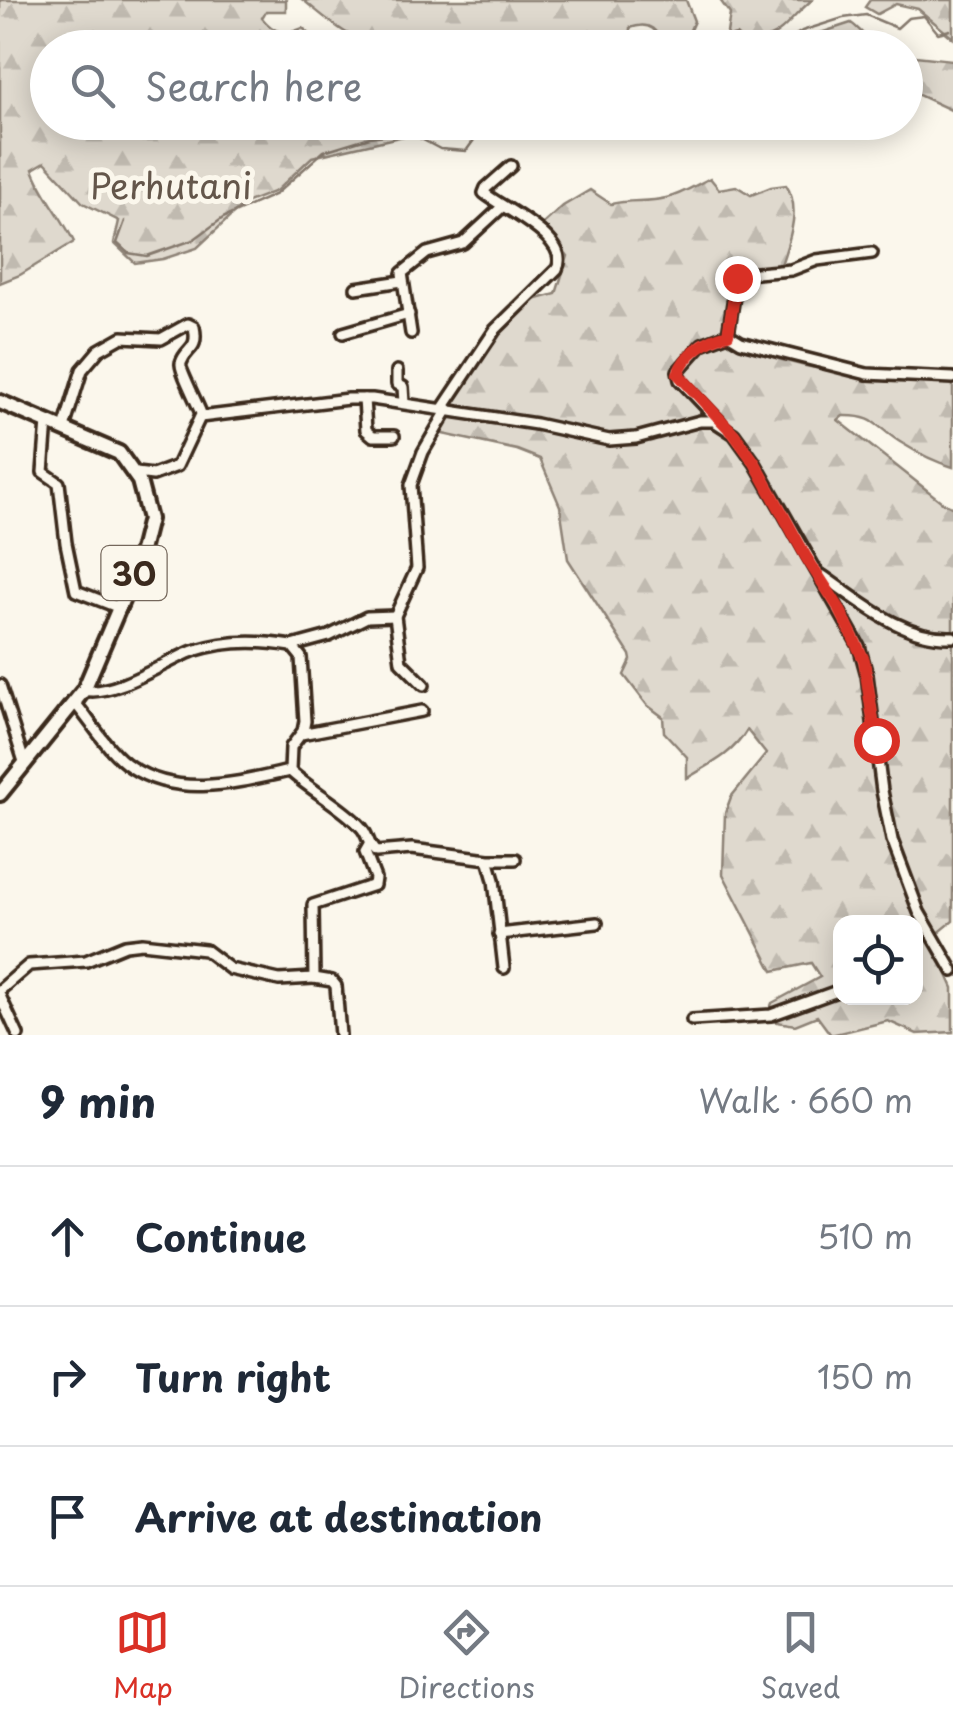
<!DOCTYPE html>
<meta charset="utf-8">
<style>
:root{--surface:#fff;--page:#f6f6f7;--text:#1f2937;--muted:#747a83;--line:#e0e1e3;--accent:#d93025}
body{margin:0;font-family:"Playpen Sans",sans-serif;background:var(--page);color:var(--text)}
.controls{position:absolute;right:30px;bottom:30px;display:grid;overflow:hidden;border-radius:20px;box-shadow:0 5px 25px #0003}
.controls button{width:90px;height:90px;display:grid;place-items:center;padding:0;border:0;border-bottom:2px solid var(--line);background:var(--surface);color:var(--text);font:50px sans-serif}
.stop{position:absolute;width:30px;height:30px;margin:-22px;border:8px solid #d93025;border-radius:50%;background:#fff}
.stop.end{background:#d93025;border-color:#fff;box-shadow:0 2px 10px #0008}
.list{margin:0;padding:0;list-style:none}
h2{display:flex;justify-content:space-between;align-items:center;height:130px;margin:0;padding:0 40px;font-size:42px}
h2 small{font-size:32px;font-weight:400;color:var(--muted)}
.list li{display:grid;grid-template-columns:65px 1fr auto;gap:30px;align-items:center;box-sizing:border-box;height:140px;padding:0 40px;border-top:2px solid var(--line)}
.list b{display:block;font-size:38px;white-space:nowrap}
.list em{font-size:32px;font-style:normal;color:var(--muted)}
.icon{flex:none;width:55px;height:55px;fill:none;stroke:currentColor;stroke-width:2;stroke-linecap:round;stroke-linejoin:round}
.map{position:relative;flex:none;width:953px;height:1035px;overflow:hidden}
.search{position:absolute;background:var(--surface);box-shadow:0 5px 25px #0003;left:30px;right:30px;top:30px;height:110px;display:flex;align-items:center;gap:25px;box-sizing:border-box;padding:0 35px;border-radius:55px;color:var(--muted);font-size:38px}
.sheet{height:550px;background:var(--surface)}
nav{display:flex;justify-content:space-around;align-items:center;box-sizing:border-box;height:140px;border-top:2px solid var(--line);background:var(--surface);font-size:28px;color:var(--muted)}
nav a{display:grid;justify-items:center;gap:5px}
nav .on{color:var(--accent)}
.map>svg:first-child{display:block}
</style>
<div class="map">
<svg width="953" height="1035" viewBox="0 0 953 1035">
<defs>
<pattern id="forest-firs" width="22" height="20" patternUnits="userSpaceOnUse" patternTransform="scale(2.5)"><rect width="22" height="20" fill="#dfd9ce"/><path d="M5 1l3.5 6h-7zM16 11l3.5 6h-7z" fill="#c0bab0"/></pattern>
</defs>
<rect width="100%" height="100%" fill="#fbf7ec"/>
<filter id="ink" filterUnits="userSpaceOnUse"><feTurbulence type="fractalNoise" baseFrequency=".01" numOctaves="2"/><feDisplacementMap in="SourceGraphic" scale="20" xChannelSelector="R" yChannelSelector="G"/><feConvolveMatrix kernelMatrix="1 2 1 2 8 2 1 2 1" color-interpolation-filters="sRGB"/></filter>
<g filter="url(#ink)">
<!-- forest -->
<g fill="url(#forest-firs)" stroke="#8d8276" stroke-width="2.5" fill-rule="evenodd">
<path d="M0,0H286V11H266L262,18C274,33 285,36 303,28L313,37L317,47L48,48V122H407L408,126L404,136L312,157L276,191L245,203L197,248L163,259L135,263L114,243L119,221L83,203L45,162L33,169C42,195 62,216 74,242L20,275L0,283Z"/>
<path d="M303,0H686L694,21L690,30L696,38L685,47H665C657,31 651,20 630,28L629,44L619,47H378C348,39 327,19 303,0Z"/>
<path d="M720,0H812C780,27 781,45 732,41L727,33L730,14Z"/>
<polygon points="870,0 953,0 953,38 918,9 896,4 877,14 865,7"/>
<path d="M851,23C863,31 868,43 881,47H792L802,39Z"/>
<polygon points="906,55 953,60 953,111 908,90 906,93"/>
<path d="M710,178L719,189L736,186L751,195L771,187L786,185C802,209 789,240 781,265L735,273L730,283L727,339C797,374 876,377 953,384V467C935,462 916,452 900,442C876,427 875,415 843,416L838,420L942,502L953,508V921L931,939L953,988V1032L917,1034L888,1021L831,1035L817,1016L795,1025L766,1020L772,1003L820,977L811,963L773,971L723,874L725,813L731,797L766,754L747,730C733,754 711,764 687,778V757L664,732L663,717L647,705L624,675L631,660L630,655L568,559L560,506L540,459L517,450L443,434L438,430L454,396L491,340L526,302L556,294L568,256L543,224L563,206L590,190L611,204C631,199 646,203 666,198C681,195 696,185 710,178ZM840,922H916V998H840Z"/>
</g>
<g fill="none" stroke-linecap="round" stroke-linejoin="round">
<!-- stream -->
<g stroke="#85796d" stroke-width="2.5">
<polyline points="692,48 736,35 749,48"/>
<polyline points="775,48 802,31 843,18 866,15 897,28 908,18 924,16 938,33 950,30"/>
<polyline points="125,221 117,243 128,253 147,256 193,240 223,218 276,194 324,151 370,137 408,132 440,149 466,151 474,140 497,122"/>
</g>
<defs>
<g id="minor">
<polyline points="356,288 402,281"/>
<polyline points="343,333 409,314"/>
<polyline points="411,333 402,273 427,253 463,243 502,207"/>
<polyline points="728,334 741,342 867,374 953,378"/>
<polyline points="397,371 397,384 403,387 404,403"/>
<polyline points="364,399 366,430 373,436 394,436"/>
<path d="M443,408L495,330L557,269C572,239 503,209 484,193L486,188L511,166"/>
<polyline points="47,422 43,472 59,483 66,543 76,591 120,608"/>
<polyline points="720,422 680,380 678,371 702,344 728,334 737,278 745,274 791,270 817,260 872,253"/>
<path d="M64,428L82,370L99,350L122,337L161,339L188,324L194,327C199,351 186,347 181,363C179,369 199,406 202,416"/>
<polyline points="136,473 153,475 177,466 200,417 348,399 372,399 536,424 609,440 636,438 700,421 714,421 734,434 755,463 859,646 867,675 882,791 892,840 919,912 953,971"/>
<path d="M823,576C862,603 903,639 953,637"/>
<polyline points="292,646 329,636 367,617 395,616"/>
<polyline points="0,685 25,765"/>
<polyline points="424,685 401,662 395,616 417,568 411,485 423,452 448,409"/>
<path d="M84,690C114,697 164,662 193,651C226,640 258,640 292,646L301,657L305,721L303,731L291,747L290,771C312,791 341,806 360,826C369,834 367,845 376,852L412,849L488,859L494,880L504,968"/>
<path d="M75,703C92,723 109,753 131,767C179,799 239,782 290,771"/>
<polyline points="301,734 422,711"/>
<polyline points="488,859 515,859"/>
<polyline points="499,934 597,923"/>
<polyline points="314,978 332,981 336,986 340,1035"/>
<polyline points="0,990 29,965 86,961 125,945 142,943 205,950 230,969 279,980 314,978 313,905 374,885 375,878 365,852 369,845"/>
<polyline points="0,996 18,1035"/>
<polyline points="692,1020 771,1015 840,990"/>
</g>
<polyline id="highway" points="0,402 119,453 139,481 149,519 138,563 84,690 0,794"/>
</defs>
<!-- minor casing -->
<use href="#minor" stroke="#3b2a1e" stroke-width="16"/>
<!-- highway casing -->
<use href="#highway" stroke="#3b2a1e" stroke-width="20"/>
<!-- minor -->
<use href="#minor" stroke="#fbf7ec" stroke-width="9"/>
<!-- highway -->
<use href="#highway" stroke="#fbf7ec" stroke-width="12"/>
</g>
</g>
<g fill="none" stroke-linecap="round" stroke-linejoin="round" filter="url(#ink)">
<!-- route -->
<path stroke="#d93025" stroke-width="12" d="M737,278L728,334C707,339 685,353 678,374L734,434L755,463L806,557L839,608L864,660L876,740"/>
</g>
<g text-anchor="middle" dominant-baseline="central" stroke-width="10" stroke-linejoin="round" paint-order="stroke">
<!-- shield labels -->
<rect fill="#fbf7ec" stroke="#75685c" stroke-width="2.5" x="101.5" y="546" width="65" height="54" rx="8"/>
<g font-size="32" font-weight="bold" fill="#3b2a1e">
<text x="134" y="573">30</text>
</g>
<!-- park labels -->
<g font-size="35" fill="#64564a" stroke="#fbf7ec">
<text x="171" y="184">Perhutani</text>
</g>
</g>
</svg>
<div class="controls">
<button><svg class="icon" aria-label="locate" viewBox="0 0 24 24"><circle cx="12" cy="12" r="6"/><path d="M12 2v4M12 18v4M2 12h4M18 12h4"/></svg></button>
</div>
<div class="stop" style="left:876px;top:740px"></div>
<div class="stop end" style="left:737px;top:278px"></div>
<div class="search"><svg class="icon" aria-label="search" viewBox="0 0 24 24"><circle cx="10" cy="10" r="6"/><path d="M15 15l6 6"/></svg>Search here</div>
</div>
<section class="sheet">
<h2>9 min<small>Walk · 660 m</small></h2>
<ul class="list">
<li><svg class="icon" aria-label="ahead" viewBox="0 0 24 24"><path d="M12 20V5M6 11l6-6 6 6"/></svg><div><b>Continue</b></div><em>510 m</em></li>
<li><svg class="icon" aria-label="right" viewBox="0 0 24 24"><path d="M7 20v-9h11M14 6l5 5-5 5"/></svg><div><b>Turn right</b></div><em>150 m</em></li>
<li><svg class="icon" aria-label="arrive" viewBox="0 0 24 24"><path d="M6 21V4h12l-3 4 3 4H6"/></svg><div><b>Arrive at destination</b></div></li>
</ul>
</section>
<nav>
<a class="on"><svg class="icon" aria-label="map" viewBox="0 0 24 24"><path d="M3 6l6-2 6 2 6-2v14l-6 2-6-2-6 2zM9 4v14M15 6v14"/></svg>Map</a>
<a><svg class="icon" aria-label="directions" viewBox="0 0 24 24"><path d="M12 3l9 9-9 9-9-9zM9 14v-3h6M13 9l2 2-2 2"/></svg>Directions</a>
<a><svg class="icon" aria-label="saved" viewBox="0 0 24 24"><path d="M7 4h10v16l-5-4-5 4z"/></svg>Saved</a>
</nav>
